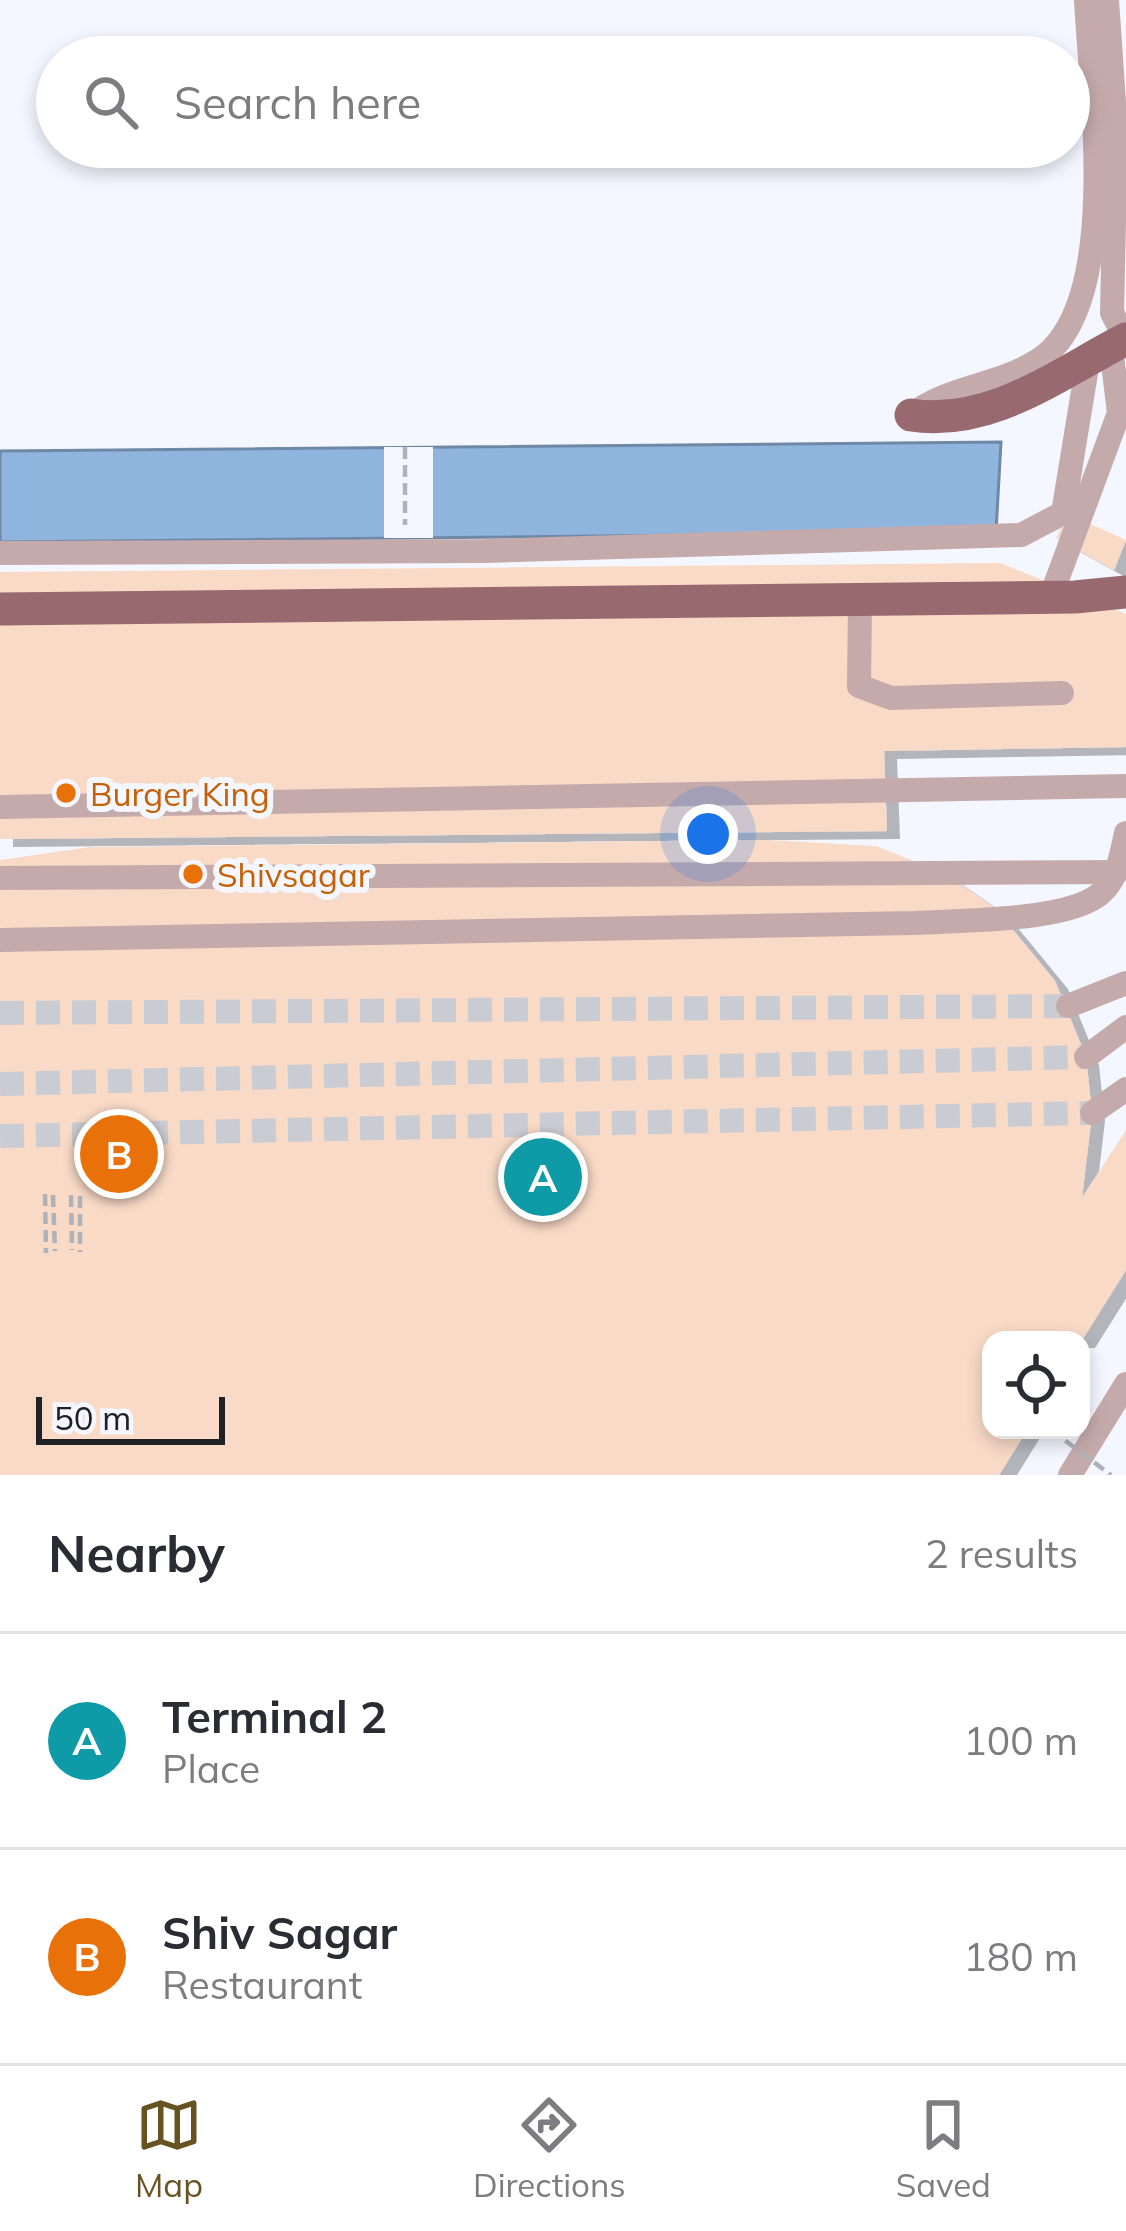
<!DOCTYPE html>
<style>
:root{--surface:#fff;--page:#f2f2f3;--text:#2b2b33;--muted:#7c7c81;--line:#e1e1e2;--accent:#675321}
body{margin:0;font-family:Mulish,sans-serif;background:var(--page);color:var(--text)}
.controls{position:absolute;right:36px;bottom:36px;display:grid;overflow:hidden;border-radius:24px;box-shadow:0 6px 18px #0003}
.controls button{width:108px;height:108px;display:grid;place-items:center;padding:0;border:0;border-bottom:3px solid var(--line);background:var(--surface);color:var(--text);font:60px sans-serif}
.scale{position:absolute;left:36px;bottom:30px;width:189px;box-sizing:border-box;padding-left:12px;border:6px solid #202124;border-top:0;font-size:33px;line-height:42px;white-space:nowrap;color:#202124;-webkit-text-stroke:9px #f4f7ff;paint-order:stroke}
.you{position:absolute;left:708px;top:834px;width:42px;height:42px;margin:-30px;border:9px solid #fff;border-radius:50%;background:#1a73e8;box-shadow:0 0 0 18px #1a73e833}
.badge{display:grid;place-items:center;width:78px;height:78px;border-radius:50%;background:var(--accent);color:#fff;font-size:39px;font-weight:700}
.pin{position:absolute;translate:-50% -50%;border:6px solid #fff;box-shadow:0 3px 12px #0006}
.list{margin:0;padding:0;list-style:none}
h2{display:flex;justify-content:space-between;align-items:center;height:156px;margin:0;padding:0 48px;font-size:51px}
h2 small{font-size:39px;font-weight:400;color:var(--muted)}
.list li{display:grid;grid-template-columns:78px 1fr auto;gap:36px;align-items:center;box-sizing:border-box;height:216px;padding:0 48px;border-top:3px solid var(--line)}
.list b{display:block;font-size:45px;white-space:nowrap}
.list p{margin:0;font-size:39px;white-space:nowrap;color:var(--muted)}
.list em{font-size:39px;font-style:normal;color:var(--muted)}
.icon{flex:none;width:66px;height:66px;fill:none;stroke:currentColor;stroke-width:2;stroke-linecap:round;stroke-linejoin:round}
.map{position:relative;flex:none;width:1126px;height:1475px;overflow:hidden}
.search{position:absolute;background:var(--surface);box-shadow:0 6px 18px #0003;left:36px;right:36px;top:36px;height:132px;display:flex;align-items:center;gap:30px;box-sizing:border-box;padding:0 42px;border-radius:66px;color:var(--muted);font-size:45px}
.sheet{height:588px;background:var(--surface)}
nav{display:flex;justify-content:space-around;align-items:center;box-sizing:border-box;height:168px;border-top:3px solid var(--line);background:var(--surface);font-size:33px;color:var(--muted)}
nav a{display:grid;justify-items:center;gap:6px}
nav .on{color:var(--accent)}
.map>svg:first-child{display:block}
</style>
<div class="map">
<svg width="1126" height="1475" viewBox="0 0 1126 1475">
<defs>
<filter id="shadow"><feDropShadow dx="13" dy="8" stdDeviation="0" flood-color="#0004"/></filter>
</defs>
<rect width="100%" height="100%" fill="#f4f7ff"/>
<!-- water -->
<polygon fill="#8fb4dd" stroke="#6e88a6" stroke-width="3" points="1001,442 996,532 0,542 0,451"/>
<!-- pier -->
<rect fill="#f4f7ff" x="384" y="447" width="49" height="91"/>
<!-- building -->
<g fill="#f9dac7" filter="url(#shadow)">
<polygon points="1068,514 1126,540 1114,570 1056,538"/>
<polygon points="1000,563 1126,614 1126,747 884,751 887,831 0,839 0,572"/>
<polygon points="768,840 876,846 944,873 995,908 1055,981 1086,1057 1092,1113 1082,1198 1126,1130 1126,1270 1082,1340 991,1340 991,1430 1027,1430 999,1475 0,1475 0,860 90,847"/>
</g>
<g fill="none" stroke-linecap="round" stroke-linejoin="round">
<!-- minor-tunnel -->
<g stroke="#caccd3" stroke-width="24" stroke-dasharray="24 12" stroke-linecap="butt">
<polyline points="0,1013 1068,1006"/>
<polyline points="0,1084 1086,1057"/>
<polyline points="0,1136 1092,1113"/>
</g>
<!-- path -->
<g stroke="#afb2b8" stroke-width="4.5" stroke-dasharray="12 6" stroke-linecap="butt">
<polyline points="405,447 405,525"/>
<polyline points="45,1194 46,1253"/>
<polyline points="53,1195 55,1251"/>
<polyline points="71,1195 72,1250"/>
<polyline points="80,1196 80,1252"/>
</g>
<!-- minor -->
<g stroke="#c5aaac" stroke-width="24">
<polyline points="1107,0 1116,131 1112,313 1126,339"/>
<path d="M911,415C949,386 997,386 1037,361C1123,309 1090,89 1086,0"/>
<polyline points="0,553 485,551 1021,535 1063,513 1088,361"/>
<polyline points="1055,585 1119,413 1111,347"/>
<polyline points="860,599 859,686 891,698 1062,693"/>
<polyline points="0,807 1126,786"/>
<polyline points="0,878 1117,872"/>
<path d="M0,940L914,923C958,920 1069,922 1101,893C1118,878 1121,855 1126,833"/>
<polyline points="1068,1006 1126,983"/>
<polyline points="1086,1057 1126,1027"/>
<polyline points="1092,1113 1126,1089"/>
<polyline points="1070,1475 1126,1384"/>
</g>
<!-- major -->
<g stroke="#98696f" stroke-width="33">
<path d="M911,415C991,427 1058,374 1126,339"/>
<polyline points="0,609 1075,597 1126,592"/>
</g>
<!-- path-bridge -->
<polyline stroke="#afb2b8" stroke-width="4.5" stroke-dasharray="12 6" stroke-linecap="butt" points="1051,1430 1111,1475"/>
</g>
<!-- markers -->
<g fill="#e8710a" stroke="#f4f7ff" stroke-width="4.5">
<circle cx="66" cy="793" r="12"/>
<circle cx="193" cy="874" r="12"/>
</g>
<g text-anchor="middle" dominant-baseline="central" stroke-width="12" stroke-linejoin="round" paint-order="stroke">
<!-- food labels -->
<g font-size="33" fill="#c56008" stroke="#f4f7ff" text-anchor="start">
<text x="90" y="793">Burger King</text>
<text x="217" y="874">Shivsagar</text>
</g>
</g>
</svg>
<div class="controls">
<button><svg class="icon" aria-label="locate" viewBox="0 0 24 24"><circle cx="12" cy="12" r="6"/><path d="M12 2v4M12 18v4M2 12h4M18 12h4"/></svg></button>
</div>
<div class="scale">50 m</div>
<div class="you"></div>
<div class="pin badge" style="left:543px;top:1177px;background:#0f9aa8">A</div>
<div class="pin badge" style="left:119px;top:1154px;background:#e8710a">B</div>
<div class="search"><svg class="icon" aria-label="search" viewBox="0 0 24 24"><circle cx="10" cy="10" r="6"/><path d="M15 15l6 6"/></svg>Search here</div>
</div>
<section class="sheet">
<h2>Nearby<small>2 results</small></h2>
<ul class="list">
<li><span class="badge" style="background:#0f9aa8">A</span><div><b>Terminal 2</b><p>Place</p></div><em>100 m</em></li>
<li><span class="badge" style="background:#e8710a">B</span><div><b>Shiv Sagar</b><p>Restaurant</p></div><em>180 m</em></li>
</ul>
</section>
<nav>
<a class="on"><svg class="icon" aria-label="map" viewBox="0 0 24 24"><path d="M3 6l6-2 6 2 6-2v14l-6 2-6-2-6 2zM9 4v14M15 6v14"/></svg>Map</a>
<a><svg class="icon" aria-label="directions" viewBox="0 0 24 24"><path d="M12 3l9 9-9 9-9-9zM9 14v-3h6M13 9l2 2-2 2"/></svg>Directions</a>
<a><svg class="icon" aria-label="saved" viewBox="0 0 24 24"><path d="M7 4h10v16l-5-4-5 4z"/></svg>Saved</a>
</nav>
